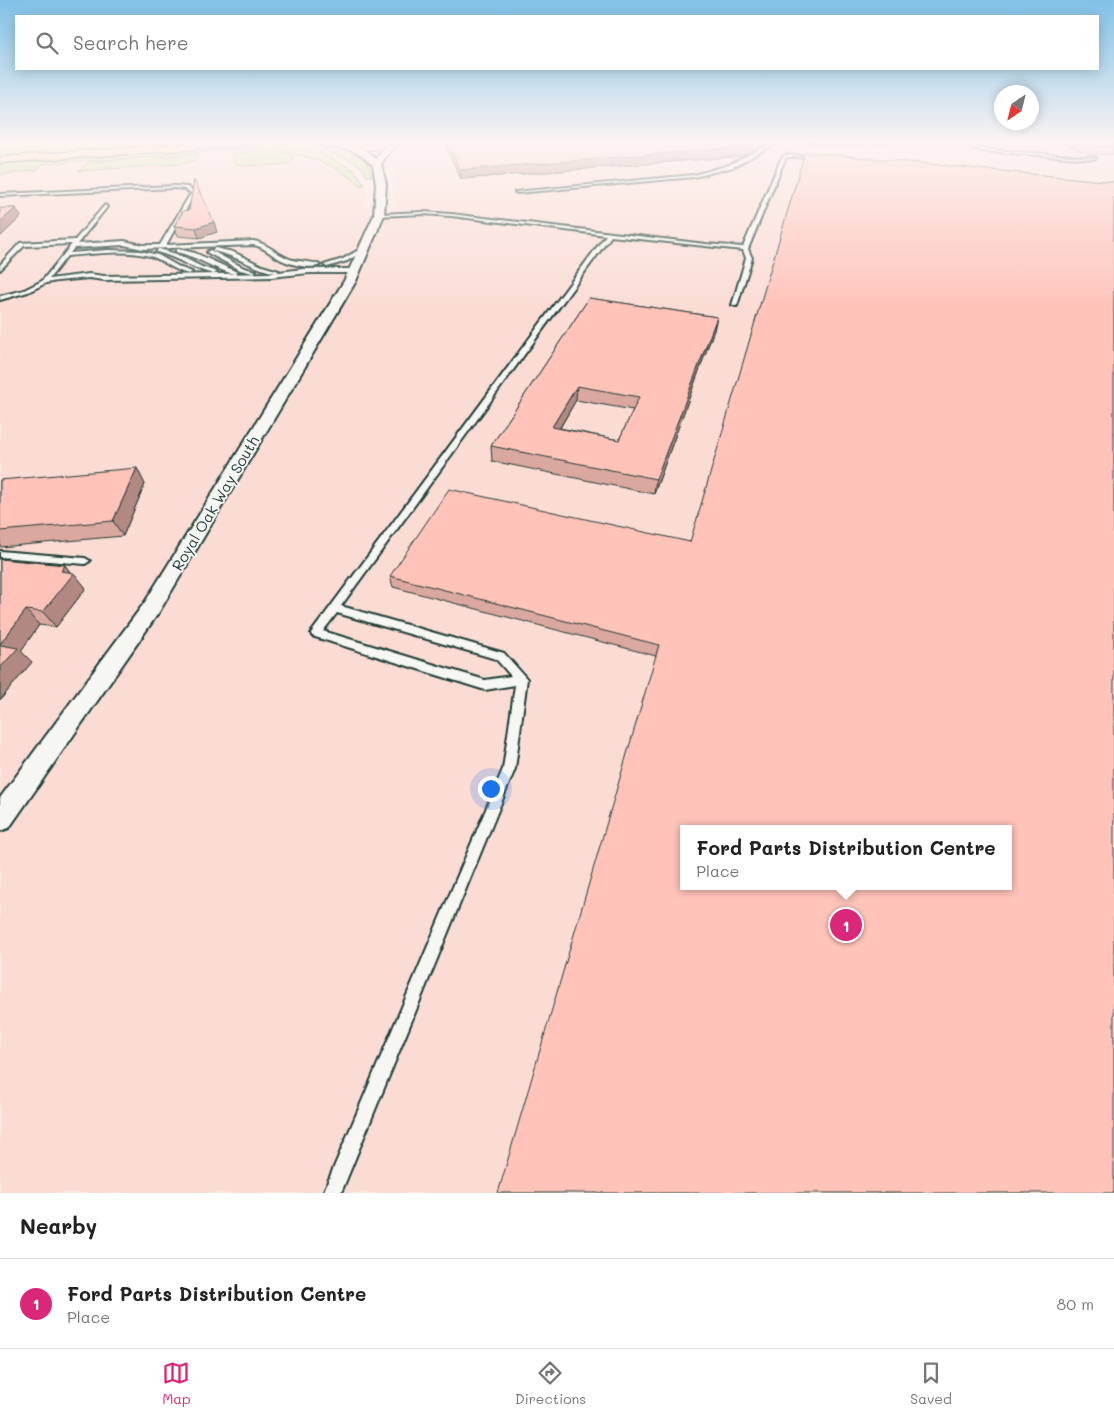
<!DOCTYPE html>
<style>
:root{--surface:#fff;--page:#f2f2f2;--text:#222;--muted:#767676;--line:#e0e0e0;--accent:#db2777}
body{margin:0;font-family:Mali,sans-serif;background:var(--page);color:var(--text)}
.compass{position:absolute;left:994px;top:85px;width:45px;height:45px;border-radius:50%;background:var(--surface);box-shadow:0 2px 12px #0003;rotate:215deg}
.you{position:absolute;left:490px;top:788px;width:18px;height:18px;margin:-12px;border:4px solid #fff;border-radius:50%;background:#1a73e8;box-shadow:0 0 0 8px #1a73e833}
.badge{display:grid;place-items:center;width:32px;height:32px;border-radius:50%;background:var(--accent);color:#fff;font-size:16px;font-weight:700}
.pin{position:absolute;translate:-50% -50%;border:2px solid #fff;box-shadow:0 1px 5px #0006}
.popup{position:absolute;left:680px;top:825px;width:332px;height:65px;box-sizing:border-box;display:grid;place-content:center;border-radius:0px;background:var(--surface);filter:drop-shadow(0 1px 4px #0005);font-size:16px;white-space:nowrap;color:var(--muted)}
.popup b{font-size:19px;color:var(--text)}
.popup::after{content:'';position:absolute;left:50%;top:100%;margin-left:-10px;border:10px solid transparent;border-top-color:var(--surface)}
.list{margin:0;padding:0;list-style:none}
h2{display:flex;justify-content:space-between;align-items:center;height:65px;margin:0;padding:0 20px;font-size:21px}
h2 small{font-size:16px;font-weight:400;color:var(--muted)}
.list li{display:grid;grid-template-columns:32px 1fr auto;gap:15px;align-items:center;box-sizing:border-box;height:90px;padding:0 20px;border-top:1px solid var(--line)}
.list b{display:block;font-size:19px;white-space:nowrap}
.list p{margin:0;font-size:16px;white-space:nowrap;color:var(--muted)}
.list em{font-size:16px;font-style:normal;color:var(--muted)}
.icon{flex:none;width:28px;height:28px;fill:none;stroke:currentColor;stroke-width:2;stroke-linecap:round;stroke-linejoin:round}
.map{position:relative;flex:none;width:1114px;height:1193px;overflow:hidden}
.search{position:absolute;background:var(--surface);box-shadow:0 2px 12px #0003;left:15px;right:15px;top:15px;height:55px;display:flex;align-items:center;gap:12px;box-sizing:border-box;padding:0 18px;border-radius:0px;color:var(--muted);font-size:19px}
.sheet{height:155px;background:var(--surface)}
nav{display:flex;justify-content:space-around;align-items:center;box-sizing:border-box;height:70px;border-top:1px solid var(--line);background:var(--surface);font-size:14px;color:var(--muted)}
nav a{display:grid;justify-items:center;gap:2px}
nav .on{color:var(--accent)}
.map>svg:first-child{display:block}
</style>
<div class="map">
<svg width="1114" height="1193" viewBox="0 0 1114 1193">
<rect width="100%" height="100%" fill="#f9e7e1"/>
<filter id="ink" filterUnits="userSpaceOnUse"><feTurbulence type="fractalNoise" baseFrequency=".02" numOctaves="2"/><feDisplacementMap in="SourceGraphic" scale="10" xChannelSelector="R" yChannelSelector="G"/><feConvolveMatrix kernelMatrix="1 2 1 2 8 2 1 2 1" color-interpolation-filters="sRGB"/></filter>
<g filter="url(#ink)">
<!-- built -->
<path fill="#fbdcd5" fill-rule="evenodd" d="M417,142H1114V1193H0V167L270,149L298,155L351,177L366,190L365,206H396V160L413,143ZM684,829H1008V886H684Z"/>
<!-- green -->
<g fill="#c4e49d" stroke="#729068">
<polygon points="37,142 228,142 0,158 0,145"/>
<path d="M292,143C319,145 366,142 372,176H367C361,161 342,157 328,152L329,149L323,148L320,153L354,170L365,185H360C339,166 304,154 275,150L294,156L290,163C271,166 254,167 235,164L232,154L269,149L263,148L43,164L37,170L0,175V162Z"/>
<polygon points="199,154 194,161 180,164 79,171 89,162"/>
</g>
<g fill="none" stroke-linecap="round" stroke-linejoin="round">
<defs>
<g id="lane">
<polygon points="773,142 778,142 733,167 694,177 517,193 515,192 694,175 729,165"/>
<polygon points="810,142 887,142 841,145"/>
<polygon points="960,142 965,142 982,149 1096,158 1094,159 981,151"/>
<path d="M786,155L817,157H787L785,159L748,249L752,258L737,306L732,305L746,258L743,250L611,236L341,606L504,653L527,679L515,769L341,1193H323L503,769L515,685L485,690L312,636L311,633L606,235L451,216L423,214L379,216L377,215L379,214L423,212L451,214L706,244L743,247L781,159ZM337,613L496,659L511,676L485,680L323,631Z"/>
<path d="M175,186L188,187L195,193L166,245L254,241C269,244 278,256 293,260C301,262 312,261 320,265C310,270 288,264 278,258C269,253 264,247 254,245L143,249L124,245L74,248L70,253L108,250L140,251L158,255L181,268L192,272L189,274C174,271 164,260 150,256C123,249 94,254 67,256L49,279L89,274L104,276L271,273L303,269H355L358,271L355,273H309L271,277L104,280L89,278L57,281L46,283L28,292L0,300V296L24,290L42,281L72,244L24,246L0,270V265L20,243L75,240L105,205L107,207L77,244L124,241L143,245H160L191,193L185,189L175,188L0,196V194Z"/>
<path d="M215,248L233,252L262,266L279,271L276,273C254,269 235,255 213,251V249Z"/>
<polygon points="362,248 367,249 347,261 327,267 324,265 343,259"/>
<path d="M159,249L176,254L202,267L217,272L214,274C194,270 177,257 157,252V250Z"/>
<path d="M178,249L195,253L237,272L234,274C213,269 197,256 176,252V250Z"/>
<polygon points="210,250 244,268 256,271 253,273 240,270 208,253 207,252"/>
<polygon points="0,551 85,558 90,561 85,564 0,557"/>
</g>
<path id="street" d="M391,142L399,143L389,152L381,164L386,184L384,215L356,281L159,612L9,828L0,831V798L145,602L344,281L374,215L376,184L373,165L361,155L346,147C355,141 369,153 376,159L383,148Z"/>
<g id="highway">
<polygon points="206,142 257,142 252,145 0,163 0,157"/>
<path d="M314,142L358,144L402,142L401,144C371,152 345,152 315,144Z"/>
</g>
</defs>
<!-- lane casing -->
<use href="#lane" stroke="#1f3d34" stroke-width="4"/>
<!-- street casing -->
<use href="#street" stroke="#1f3d34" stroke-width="4"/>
<!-- highway casing -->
<use href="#highway" stroke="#1f3d34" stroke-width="3"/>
<!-- lane -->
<use href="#lane" fill="#f6f6f2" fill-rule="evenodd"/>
<!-- street -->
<use href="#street" fill="#f6f6f2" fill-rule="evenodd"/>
<!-- highway -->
<use href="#highway" fill="#fbddab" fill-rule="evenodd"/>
</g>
<!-- wall -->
<g fill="#dba8a0" stroke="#1f3d34" fill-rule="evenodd">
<polygon points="444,142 752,142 753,143 752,151 743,156 461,179"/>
<polygon points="1062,142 1114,142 1114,154 1090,155"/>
<polygon points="183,211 217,232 199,238 178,236 174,226"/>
<path d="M589,298L717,317L714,330L654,494L492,461L491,446ZM576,400L633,410L619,440L560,428Z"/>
<polygon points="0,480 145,484 123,536 0,547"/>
<polygon points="690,542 656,656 393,587 390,576"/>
<polygon points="0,559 65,565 70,572 86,588 56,627 39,625 21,651 32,662 0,700"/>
</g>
<!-- shaded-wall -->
<g fill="#b28882" stroke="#1f3d34">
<polygon points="753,143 752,151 743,156 461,179 460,170"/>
<polygon points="16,208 21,217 0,237 0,222"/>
<polygon points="214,222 217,232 199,238 196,228"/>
<polygon points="717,317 714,330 654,494 656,479"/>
<polygon points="577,386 576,400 552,441 552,427"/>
<polygon points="137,468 145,484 123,536 113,521"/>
<polygon points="65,565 72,575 74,573 86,588 56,627 43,612 61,571"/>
<polygon points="26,610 39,625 21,651 32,662 0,700 0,644"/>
</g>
<!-- building -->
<g fill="#ffc3ba" stroke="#1f3d34" fill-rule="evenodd">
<polygon points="447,142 752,142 753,143 744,147 460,170"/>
<polygon points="1083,142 1114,142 1114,146 1094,147"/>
<path d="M805,152L1114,182V1193H498L659,645L390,576L449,489L690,542ZM684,829H1008V886H684Z"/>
<polygon points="194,180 214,222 196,228 174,226 183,211 189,210"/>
<polygon points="0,208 16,208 0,222"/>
<path d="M589,298L717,317L656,479L491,446ZM577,386L639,397L619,440L552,427Z"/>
<polygon points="137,468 113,521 0,531 0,480"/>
<polygon points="0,559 65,565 61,571 74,573 43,612 26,610 0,644"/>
<polygon points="0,645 18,648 0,668"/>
</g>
</g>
<!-- sky -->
<linearGradient id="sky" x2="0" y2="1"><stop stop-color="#81c1e8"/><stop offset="0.46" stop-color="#fcf4f2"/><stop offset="1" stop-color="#fcf4f2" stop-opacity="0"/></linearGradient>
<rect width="1114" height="309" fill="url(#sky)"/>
<g text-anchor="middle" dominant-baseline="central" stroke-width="4" stroke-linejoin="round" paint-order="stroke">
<!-- street labels -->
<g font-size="15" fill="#1f3d34" stroke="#f6f6f2">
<text transform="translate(215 503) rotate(-59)">Royal Oak Way South</text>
</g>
</g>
</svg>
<svg class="compass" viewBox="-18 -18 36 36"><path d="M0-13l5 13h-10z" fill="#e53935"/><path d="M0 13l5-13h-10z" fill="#767676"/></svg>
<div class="you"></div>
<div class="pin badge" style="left:846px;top:925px">1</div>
<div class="popup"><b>Ford Parts Distribution Centre</b>Place</div>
<div class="search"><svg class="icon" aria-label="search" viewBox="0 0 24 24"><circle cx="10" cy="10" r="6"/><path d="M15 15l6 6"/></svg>Search here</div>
</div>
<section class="sheet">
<h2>Nearby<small></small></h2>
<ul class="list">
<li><span class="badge">1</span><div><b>Ford Parts Distribution Centre</b><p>Place</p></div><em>80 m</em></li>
</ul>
</section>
<nav>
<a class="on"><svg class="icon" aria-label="map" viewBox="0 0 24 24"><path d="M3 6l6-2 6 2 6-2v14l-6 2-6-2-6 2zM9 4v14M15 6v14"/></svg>Map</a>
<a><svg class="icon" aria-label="directions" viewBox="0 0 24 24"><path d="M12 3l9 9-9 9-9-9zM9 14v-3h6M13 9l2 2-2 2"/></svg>Directions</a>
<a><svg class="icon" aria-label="saved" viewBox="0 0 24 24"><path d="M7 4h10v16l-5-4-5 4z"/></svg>Saved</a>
</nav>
